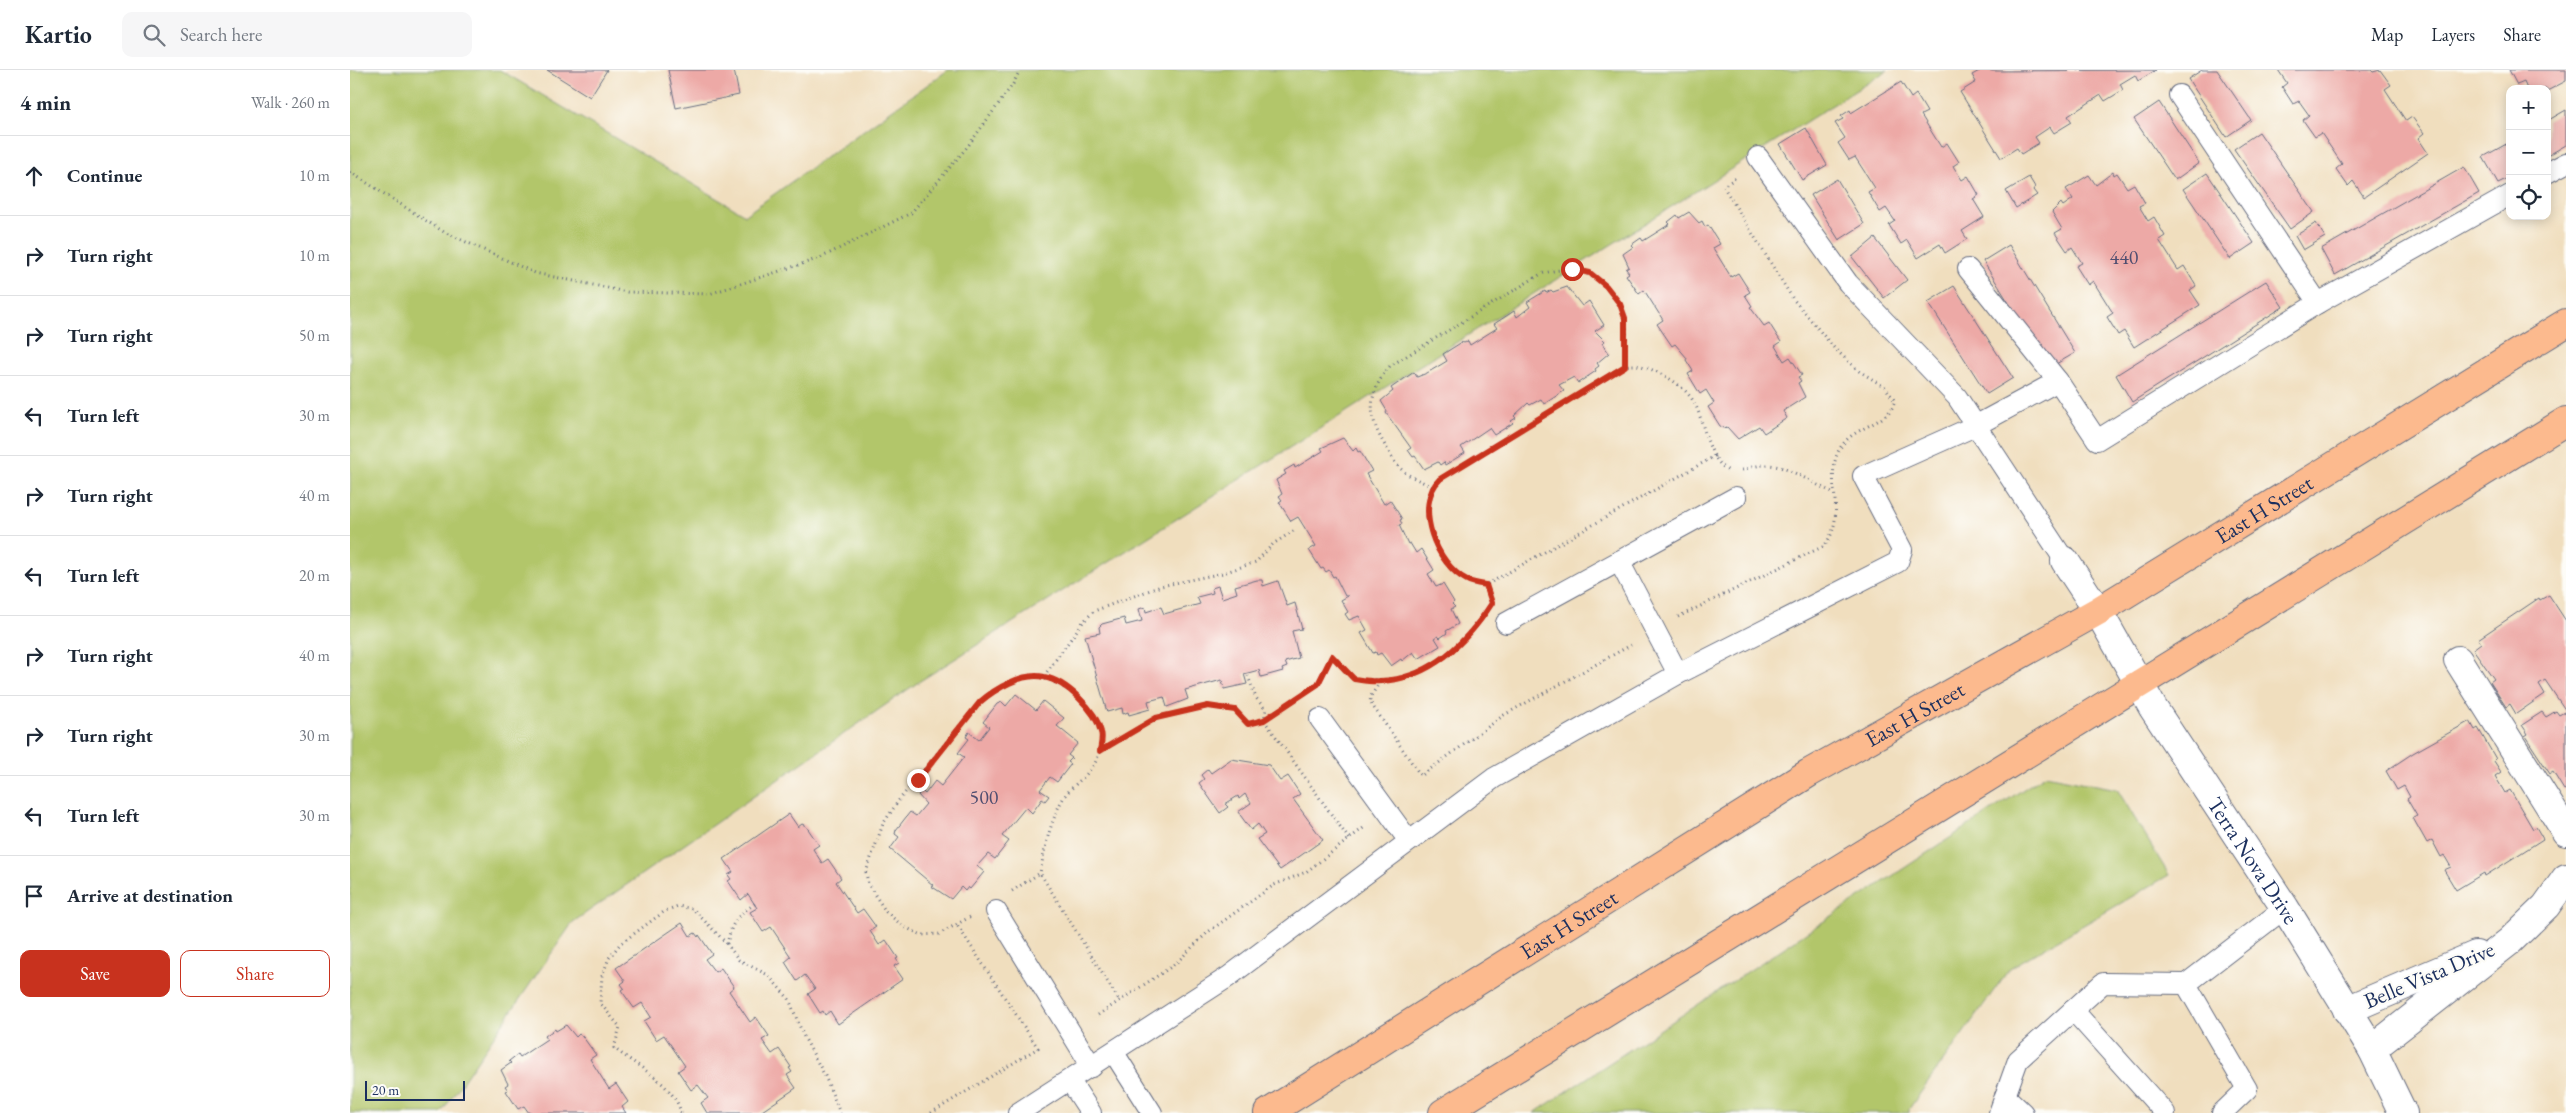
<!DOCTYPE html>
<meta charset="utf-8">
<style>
:root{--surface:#fff;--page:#f6f6f7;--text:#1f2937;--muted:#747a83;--line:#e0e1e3;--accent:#c8321e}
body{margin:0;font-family:"EB Garamond",serif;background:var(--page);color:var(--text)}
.controls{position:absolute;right:15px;top:15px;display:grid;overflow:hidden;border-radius:10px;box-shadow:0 2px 12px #0003}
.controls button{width:45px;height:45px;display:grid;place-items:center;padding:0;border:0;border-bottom:1px solid var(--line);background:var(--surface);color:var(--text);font:25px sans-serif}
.scale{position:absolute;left:15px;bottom:12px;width:100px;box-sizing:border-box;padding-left:5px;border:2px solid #1b2f5e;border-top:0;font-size:14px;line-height:18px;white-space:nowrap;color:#1b2f5e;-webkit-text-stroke:4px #fdfcf7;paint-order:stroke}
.stop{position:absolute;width:15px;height:15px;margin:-11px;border:4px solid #c8321e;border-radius:50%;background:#fff}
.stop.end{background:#c8321e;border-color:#fff;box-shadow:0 1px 5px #0008}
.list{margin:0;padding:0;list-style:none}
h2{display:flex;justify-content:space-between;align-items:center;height:65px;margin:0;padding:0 20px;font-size:21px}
h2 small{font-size:16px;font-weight:400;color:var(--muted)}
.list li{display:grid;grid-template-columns:32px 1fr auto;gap:15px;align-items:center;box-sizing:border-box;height:80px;padding:0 20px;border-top:1px solid var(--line)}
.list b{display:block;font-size:19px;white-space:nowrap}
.list em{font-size:16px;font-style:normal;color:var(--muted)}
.actions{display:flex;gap:10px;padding:15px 20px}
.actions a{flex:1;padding:11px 0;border:1px solid var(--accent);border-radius:10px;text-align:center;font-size:18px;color:var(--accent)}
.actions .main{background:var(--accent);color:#fff}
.icon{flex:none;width:28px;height:28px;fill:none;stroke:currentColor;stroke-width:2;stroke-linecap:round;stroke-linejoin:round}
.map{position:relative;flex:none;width:2216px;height:1043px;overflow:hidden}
header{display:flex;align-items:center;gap:30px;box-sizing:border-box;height:70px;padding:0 25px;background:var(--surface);border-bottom:1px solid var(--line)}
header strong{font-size:24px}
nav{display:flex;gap:28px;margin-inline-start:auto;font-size:18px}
.search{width:350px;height:45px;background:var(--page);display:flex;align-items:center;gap:12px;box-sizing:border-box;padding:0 18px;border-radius:10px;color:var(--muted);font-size:19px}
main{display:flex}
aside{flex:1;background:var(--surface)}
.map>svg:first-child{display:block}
</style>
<header>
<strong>Kartio</strong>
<div class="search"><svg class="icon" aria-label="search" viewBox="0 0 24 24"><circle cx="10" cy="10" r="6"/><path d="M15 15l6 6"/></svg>Search here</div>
<nav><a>Map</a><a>Layers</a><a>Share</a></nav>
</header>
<main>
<aside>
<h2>4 min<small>Walk · 260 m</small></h2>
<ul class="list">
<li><svg class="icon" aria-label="ahead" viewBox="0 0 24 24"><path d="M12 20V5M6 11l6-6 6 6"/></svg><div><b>Continue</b></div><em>10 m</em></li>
<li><svg class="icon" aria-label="right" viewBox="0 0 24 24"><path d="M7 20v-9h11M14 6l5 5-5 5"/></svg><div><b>Turn right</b></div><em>10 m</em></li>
<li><svg class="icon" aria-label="right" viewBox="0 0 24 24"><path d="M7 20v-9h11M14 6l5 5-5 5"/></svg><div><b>Turn right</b></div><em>50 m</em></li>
<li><svg class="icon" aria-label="left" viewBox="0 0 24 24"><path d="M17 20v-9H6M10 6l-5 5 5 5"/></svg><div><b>Turn left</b></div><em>30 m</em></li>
<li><svg class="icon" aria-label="right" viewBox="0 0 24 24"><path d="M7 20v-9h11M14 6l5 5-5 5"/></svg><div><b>Turn right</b></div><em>40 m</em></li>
<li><svg class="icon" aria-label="left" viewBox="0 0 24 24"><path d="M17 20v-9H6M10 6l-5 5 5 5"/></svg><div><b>Turn left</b></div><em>20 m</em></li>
<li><svg class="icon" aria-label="right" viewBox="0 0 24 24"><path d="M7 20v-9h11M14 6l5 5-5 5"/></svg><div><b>Turn right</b></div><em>40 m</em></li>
<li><svg class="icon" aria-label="right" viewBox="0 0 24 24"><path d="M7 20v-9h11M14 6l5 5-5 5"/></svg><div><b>Turn right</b></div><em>30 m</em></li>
<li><svg class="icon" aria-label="left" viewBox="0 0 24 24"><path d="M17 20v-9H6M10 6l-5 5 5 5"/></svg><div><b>Turn left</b></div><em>30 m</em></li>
<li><svg class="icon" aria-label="arrive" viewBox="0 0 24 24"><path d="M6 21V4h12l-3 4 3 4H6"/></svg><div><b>Arrive at destination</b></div></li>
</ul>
<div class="actions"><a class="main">Save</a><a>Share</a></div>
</aside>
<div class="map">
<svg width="2216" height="1043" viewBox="0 0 2216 1043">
<rect width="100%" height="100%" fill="#fdfcf7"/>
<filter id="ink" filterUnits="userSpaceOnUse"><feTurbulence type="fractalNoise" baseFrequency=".02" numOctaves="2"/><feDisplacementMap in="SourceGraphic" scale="10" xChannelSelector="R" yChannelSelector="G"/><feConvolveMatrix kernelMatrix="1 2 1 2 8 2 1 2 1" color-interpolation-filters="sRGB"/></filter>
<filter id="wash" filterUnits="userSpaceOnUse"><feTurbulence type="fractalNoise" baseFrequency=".0096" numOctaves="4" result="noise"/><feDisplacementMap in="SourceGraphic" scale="20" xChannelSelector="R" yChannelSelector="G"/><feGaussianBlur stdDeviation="1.12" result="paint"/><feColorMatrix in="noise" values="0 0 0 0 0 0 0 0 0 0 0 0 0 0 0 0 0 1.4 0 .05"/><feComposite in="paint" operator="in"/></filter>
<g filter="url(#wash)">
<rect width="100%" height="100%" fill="#f0debe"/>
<!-- green -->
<g fill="#b2c66a" stroke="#667a64">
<polygon points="0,0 150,0 395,145 598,0 1538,0 570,611 223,852 91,1043 0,1043"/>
<polygon points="1695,705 1767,719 1819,805 1660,898 1559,1039 1559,1043 1184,1043"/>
</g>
<g id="blocks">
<!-- building -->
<g fill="#eda9a6">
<polygon points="197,0 257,0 240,27"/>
<polygon points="318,0 384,0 389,25 326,38"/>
<polygon points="1631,0 1644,1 1806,0 1788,11 1785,5 1770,14 1773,20 1755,31 1751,25 1718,46 1722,52 1704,63 1700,57 1685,67 1689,73 1671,84 1667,78 1651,88 1610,22 1626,12 1622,5"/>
<polygon points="1852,0 1867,0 1901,50 1876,67 1838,9"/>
<polygon points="1928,0 2021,0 2023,2 2030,0 2041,15 2035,19 2056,51 2062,47 2074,63 2068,68 2078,83 2014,127 2003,111 1998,116 1986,99 1992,94 1971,63 1965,67 1953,50 1959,45 1949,31 1943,34 1932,17 1937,13"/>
<polygon points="2159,0 2216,0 2216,11 2197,21 2197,19 2177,19 2174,12 2167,15"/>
<polygon points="1551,12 1561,28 1566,24 1577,42 1571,45 1591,77 1597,73 1609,92 1603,96 1612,110 1618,106 1629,125 1623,129 1634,147 1612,161 1617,169 1595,183 1590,174 1568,188 1557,170 1551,174 1539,155 1545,151 1536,138 1530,142 1518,122 1525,118 1505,87 1499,90 1488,73 1495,68 1485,53 1493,49 1491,46 1500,40 1501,43"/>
<polygon points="1809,32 1849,93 1825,110 1784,49"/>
<polygon points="2216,40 2216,75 2197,86 2197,51"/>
<polygon points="1456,58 1477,95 1452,110 1430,74"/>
<polygon points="1909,62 1964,142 1940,159 1884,79"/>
<polygon points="2160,72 2160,107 2148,113 2133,87"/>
<polygon points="2114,97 2129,123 1985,205 1971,179"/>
<polygon points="1763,102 1764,105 1767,103 1777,118 1784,114 1795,133 1789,136 1798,151 1804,147 1815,166 1809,170 1828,200 1834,196 1846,216 1840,220 1850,235 1784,277 1774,261 1768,265 1757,247 1763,243 1743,211 1738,215 1726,196 1732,193 1722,177 1717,181 1705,163 1712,159 1702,142 1711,133 1713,136 1723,129 1716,119 1739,105 1746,115"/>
<polygon points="1857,103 1904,173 1880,189 1833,119"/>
<polygon points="1679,107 1685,117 1683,120 1687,125 1666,138 1656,121"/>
<polygon points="1487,109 1514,154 1489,170 1461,125"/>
<polygon points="1339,142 1349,153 1352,151 1355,157 1358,155 1370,174 1363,178 1381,207 1388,203 1400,222 1395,225 1402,236 1400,237 1414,256 1419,253 1431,272 1425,276 1434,291 1440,287 1452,305 1448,307 1451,311 1448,313 1455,327 1433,341 1437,348 1414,363 1409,356 1388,369 1377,357 1374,358 1370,356 1358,337 1364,333 1356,320 1350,324 1338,304 1343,301 1336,290 1337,288 1325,274 1322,276 1307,254 1313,250 1294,220 1289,224 1276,205 1279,203 1276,199 1279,197 1273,184 1283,177 1281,175 1291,168 1293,171 1320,154 1318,152 1327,145 1329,148"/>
<polygon points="1966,153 1975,167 1953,180 1945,166"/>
<polygon points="1525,168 1557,210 1534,228 1502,187"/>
<polygon points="1659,175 1725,283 1699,298 1633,191"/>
<polygon points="1916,211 1933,237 1782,332 1766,305"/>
<polygon points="1604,216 1663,308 1637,324 1578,232"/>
<polygon points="1217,217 1232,236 1239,231 1254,255 1245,261 1255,271 1252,273 1259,283 1247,293 1249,296 1245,299 1246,301 1228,313 1224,307 1209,315 1214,321 1194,334 1191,329 1180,335 1178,333 1164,346 1166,348 1161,351 1163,353 1144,365 1139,358 1111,377 1115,383 1095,395 1094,392 1090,395 1088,392 1074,399 1065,386 1063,387 1058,380 1061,378 1036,343 1037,341 1031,331 1043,321 1041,318 1064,302 1067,307 1077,303 1097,291 1093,284 1112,272 1114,273 1118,271 1120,275 1147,258 1144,254 1164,241 1167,247 1180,237 1177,232 1195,221 1196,223 1201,220 1203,222"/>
<polygon points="993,368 1003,381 1006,378 1008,382 1010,381 1022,401 1016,404 1034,434 1040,430 1052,449 1050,450 1052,454 1049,455 1058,474 1060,473 1066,483 1071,479 1084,500 1078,504 1086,517 1093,514 1104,532 1102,534 1105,537 1101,539 1108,554 1096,561 1097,563 1090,568 1088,566 1085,568 1090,576 1068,589 1063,582 1052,591 1051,589 1041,596 1031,583 1027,585 1026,582 1023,583 1011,563 1017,560 1009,546 999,550 995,544 998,542 991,530 998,526 995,526 985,506 983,507 979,500 976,502 973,498 971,499 959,480 966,476 948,447 941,451 929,432 932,430 929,426 932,424 926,410 936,404 934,401 944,395 945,398 973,381 971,378"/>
<polygon points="907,510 912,510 913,516 928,511 937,536 945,533 952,559 942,561 949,588 935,592 937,597 932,599 933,601 911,607 909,600 894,604 897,614 874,619 872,610 835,620 838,629 817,637 814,627 798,631 800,639 779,645 778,642 773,644 772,638 757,642 735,566 750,563 749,557 752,554 774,548 776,555 792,551 789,539 795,537 796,542 811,537 814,544 850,534 847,527 863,523 862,518 868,516 872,528 887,523 885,516"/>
<polygon points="2199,525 2216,551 2216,719 2214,720 2203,702 2200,704 2175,666 2178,664 2172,655 2192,642 2196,647 2206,641 2209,645 2216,641 2195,610 2189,614 2195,624 2166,644 2160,634 2156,637 2140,612 2144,609 2123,579 2131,573 2128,569 2189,528 2190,530"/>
<polygon points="666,624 686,640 693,631 714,648 707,656 728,673 718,685 722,688 718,692 721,694 707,712 700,707 690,720 699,726 695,731 692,729 682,743 676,737 652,766 659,771 645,789 638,784 627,796 634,802 620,819 618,817 615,821 611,817 601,829 581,816 583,815 540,779 549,767 545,764 546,760 560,742 566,746 576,734 568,725 572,721 575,724 585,711 591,716 614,687 608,683 619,669 616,667 619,662 629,670 639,657 633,652 647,634 652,632 656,636"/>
<polygon points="2120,651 2125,660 2128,658 2146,689 2144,691 2151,702 2145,706 2155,723 2160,720 2183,759 2186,757 2193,769 2135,806 2134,803 2106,820 2094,800 2101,797 2094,785 2091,787 2082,770 2077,773 2063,748 2067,746 2057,729 2060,727 2054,716 2047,720 2036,701 2063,683"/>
<polygon points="881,689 919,695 930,711 938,706 950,724 943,729 973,770 930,800 907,769 915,764 908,754 901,760 888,742 901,733 895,724 889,729 888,726 875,734 878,737 870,743 849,713 854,709 851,705 858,699 861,703"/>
<polygon points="439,744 448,757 452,754 456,756 469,775 463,779 472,793 478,789 491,808 486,812 507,843 513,839 526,857 520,861 529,875 536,870 548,888 546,889 549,893 544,896 553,909 488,954 480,941 475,945 473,941 470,943 458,924 465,919 455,905 447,911 435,892 441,887 421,857 413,862 400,842 407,838 398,824 391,830 378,811 381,809 378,805 383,802 374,789"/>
<polygon points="332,853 340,866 345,863 348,867 349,865 362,884 355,889 365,902 371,898 384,917 379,921 400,952 406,947 419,966 412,970 422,984 429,979 441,997 439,998 442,1002 437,1005 446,1018 409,1043 357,1043 351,1033 358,1028 348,1015 341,1020 328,1001 335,996 314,965 306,970 294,951 301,947 292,933 284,938 271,920 274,918 271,914 275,911 266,898"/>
<polygon points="216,955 226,967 229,964 233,967 246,985 240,989 259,1019 266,1014 278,1032 272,1037 276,1043 179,1043 174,1036 168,1039 156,1021 158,1020 155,1016 158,1014 151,1000 161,993 159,991 168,984 170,987 197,969 195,966 205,959 206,961"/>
</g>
</g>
</g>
<g filter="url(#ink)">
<use href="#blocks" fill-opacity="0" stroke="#666c80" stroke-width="1"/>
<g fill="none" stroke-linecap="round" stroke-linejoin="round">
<defs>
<g id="service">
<polyline points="1829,25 1968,233"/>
<polyline points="1408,87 1498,213 1607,327 1715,491"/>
<polyline points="2197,103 2216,93"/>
<polyline points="1618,199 1708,311 1747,370 1968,233 2160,125"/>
<polyline points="1269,491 1328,604"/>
<polyline points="1156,553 1386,427"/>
<polyline points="970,649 1059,771"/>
<polyline points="646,841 742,997"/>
<polyline points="1836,914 1897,1019 1872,1043"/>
<polyline points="1723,940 1815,1043"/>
<polyline points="764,983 802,1043"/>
<polyline points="720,1011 741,1043"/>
<polyline points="1655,1026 1673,1043"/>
<polyline points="668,1043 878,907 1144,708 1328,604 1548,492 1552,480 1513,406 1625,356 1708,311"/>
<polyline points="1649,1043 1668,990 1753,913 1836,914 1935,838"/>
</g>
<g id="minor">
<polyline points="1715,491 1748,541"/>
<polyline points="2108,590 2216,762"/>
<polyline points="1997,940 2126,885"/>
<polyline points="2022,979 2160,871 2196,836 2216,808"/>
</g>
<g id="tertiary">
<path id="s1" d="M1748,541L1803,638L1935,838L2022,979L2053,1043"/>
</g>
<g id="primary">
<path id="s2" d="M918,1043L1459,703L1748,541L2216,253"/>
<polyline points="1093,1043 2216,351"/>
</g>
</defs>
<!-- service casing -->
<use href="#service" stroke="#666c80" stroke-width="22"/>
<!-- minor casing -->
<use href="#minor" stroke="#666c80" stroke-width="30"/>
<!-- tertiary casing -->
<use href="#tertiary" stroke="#666c80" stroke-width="30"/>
<!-- primary casing -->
<use href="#primary" stroke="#666c80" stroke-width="30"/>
<!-- path -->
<g stroke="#666c80" stroke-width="3" stroke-dasharray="1 4" stroke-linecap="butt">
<polyline points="0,102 94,162 185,203 277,222 359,224 470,188 561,143 618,76 663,14 670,0"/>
<path d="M1365,386L1136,515C1130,514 1122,513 1117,510C1085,495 1063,435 1090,409L1275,296C1287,293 1296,297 1307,302C1322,309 1337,319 1345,334C1355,354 1357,389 1379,401"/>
<path d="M1392,400C1399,398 1408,395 1415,395C1437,394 1465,416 1485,423"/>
<path d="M1082,417C1072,411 1059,407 1051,399C1045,394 1040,384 1036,377C1017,347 1017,323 1040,296L1191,204C1220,195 1245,200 1263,225C1268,232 1274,240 1275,249C1277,264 1275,281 1275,296"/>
<polyline points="1136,515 1141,530"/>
<path d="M1328,547L1474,476C1499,445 1473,412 1489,380C1502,355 1538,356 1545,331L1535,317L1509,301L1485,279L1443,229L1373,116L1388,107"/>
<polyline points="694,606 733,552 744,541 811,516 873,503 906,492 923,474 945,460"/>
<polyline points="1030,612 1021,626 1020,632 1071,706 1154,645 1281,575"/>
<polyline points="750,681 806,648 858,636 885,640 898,654 914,650 916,640 906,628 898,606"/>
<path d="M999,769L914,650L968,614L982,586L1003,609C1061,615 1093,597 1128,552"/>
<polyline points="662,821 690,803"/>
<path d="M405,834C386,846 382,852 377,874L389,890L418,905L439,929L453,965L475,1006L490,1043"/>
<path d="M620,847L589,864L572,865L554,857L536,842L518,814L516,802L533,754L549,730L630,632C648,616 678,599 702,611C736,626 769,664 740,700C732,710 721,717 714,727C700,751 695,777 690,803L770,932"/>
<polyline points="748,945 824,895 858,862 924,815 956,802 1016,756"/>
<path d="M331,1043C324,1013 286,996 264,978L270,957L250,933L252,906L259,888L270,874L315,841L328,836L343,839L377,874"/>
<polyline points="581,1043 688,978 607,855"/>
</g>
<!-- service -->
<use href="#service" stroke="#fff" stroke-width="20"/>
<!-- minor -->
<use href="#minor" stroke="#fff" stroke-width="28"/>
<!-- tertiary -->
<use href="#tertiary" stroke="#fff" stroke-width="28"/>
<!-- primary -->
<use href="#primary" stroke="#fcba8e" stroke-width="28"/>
</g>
</g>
<g fill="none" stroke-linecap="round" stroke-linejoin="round" filter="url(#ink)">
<!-- route -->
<path stroke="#c8321e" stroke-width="6" d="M568,710L630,632C645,619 673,602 694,607C716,611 746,640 751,662C753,667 751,675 750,681L806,648L858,636L885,640L898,654L914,650L968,614L982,586L1004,609C1012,610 1022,612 1030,611C1080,609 1117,572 1142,533L1136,515C1130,514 1122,513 1117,510C1086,495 1063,435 1090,409L1275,296V248L1270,234L1256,216L1240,203L1222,199"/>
</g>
<g text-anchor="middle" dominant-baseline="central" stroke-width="4.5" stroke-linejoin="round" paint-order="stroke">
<!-- number labels -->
<g font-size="20" fill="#504e70">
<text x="1774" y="187">440</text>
<text x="634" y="727">500</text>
</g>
<!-- street labels -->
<g font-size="22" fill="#1b2f5e" stroke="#fdfcf7">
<text stroke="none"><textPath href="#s2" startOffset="1165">East H Street</textPath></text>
<text stroke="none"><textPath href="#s2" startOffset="760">East H Street</textPath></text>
<text stroke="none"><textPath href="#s1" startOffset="294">Terra Nova Drive</textPath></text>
<text stroke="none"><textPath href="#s2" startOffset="355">East H Street</textPath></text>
<text transform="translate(2079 905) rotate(-23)">Belle Vista Drive</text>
</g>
</g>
</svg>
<div class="controls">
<button>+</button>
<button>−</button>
<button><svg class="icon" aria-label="locate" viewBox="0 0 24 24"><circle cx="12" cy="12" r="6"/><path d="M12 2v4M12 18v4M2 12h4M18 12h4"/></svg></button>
</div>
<div class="scale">20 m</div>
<div class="stop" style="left:1222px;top:199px"></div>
<div class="stop end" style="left:568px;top:710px"></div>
</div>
</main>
